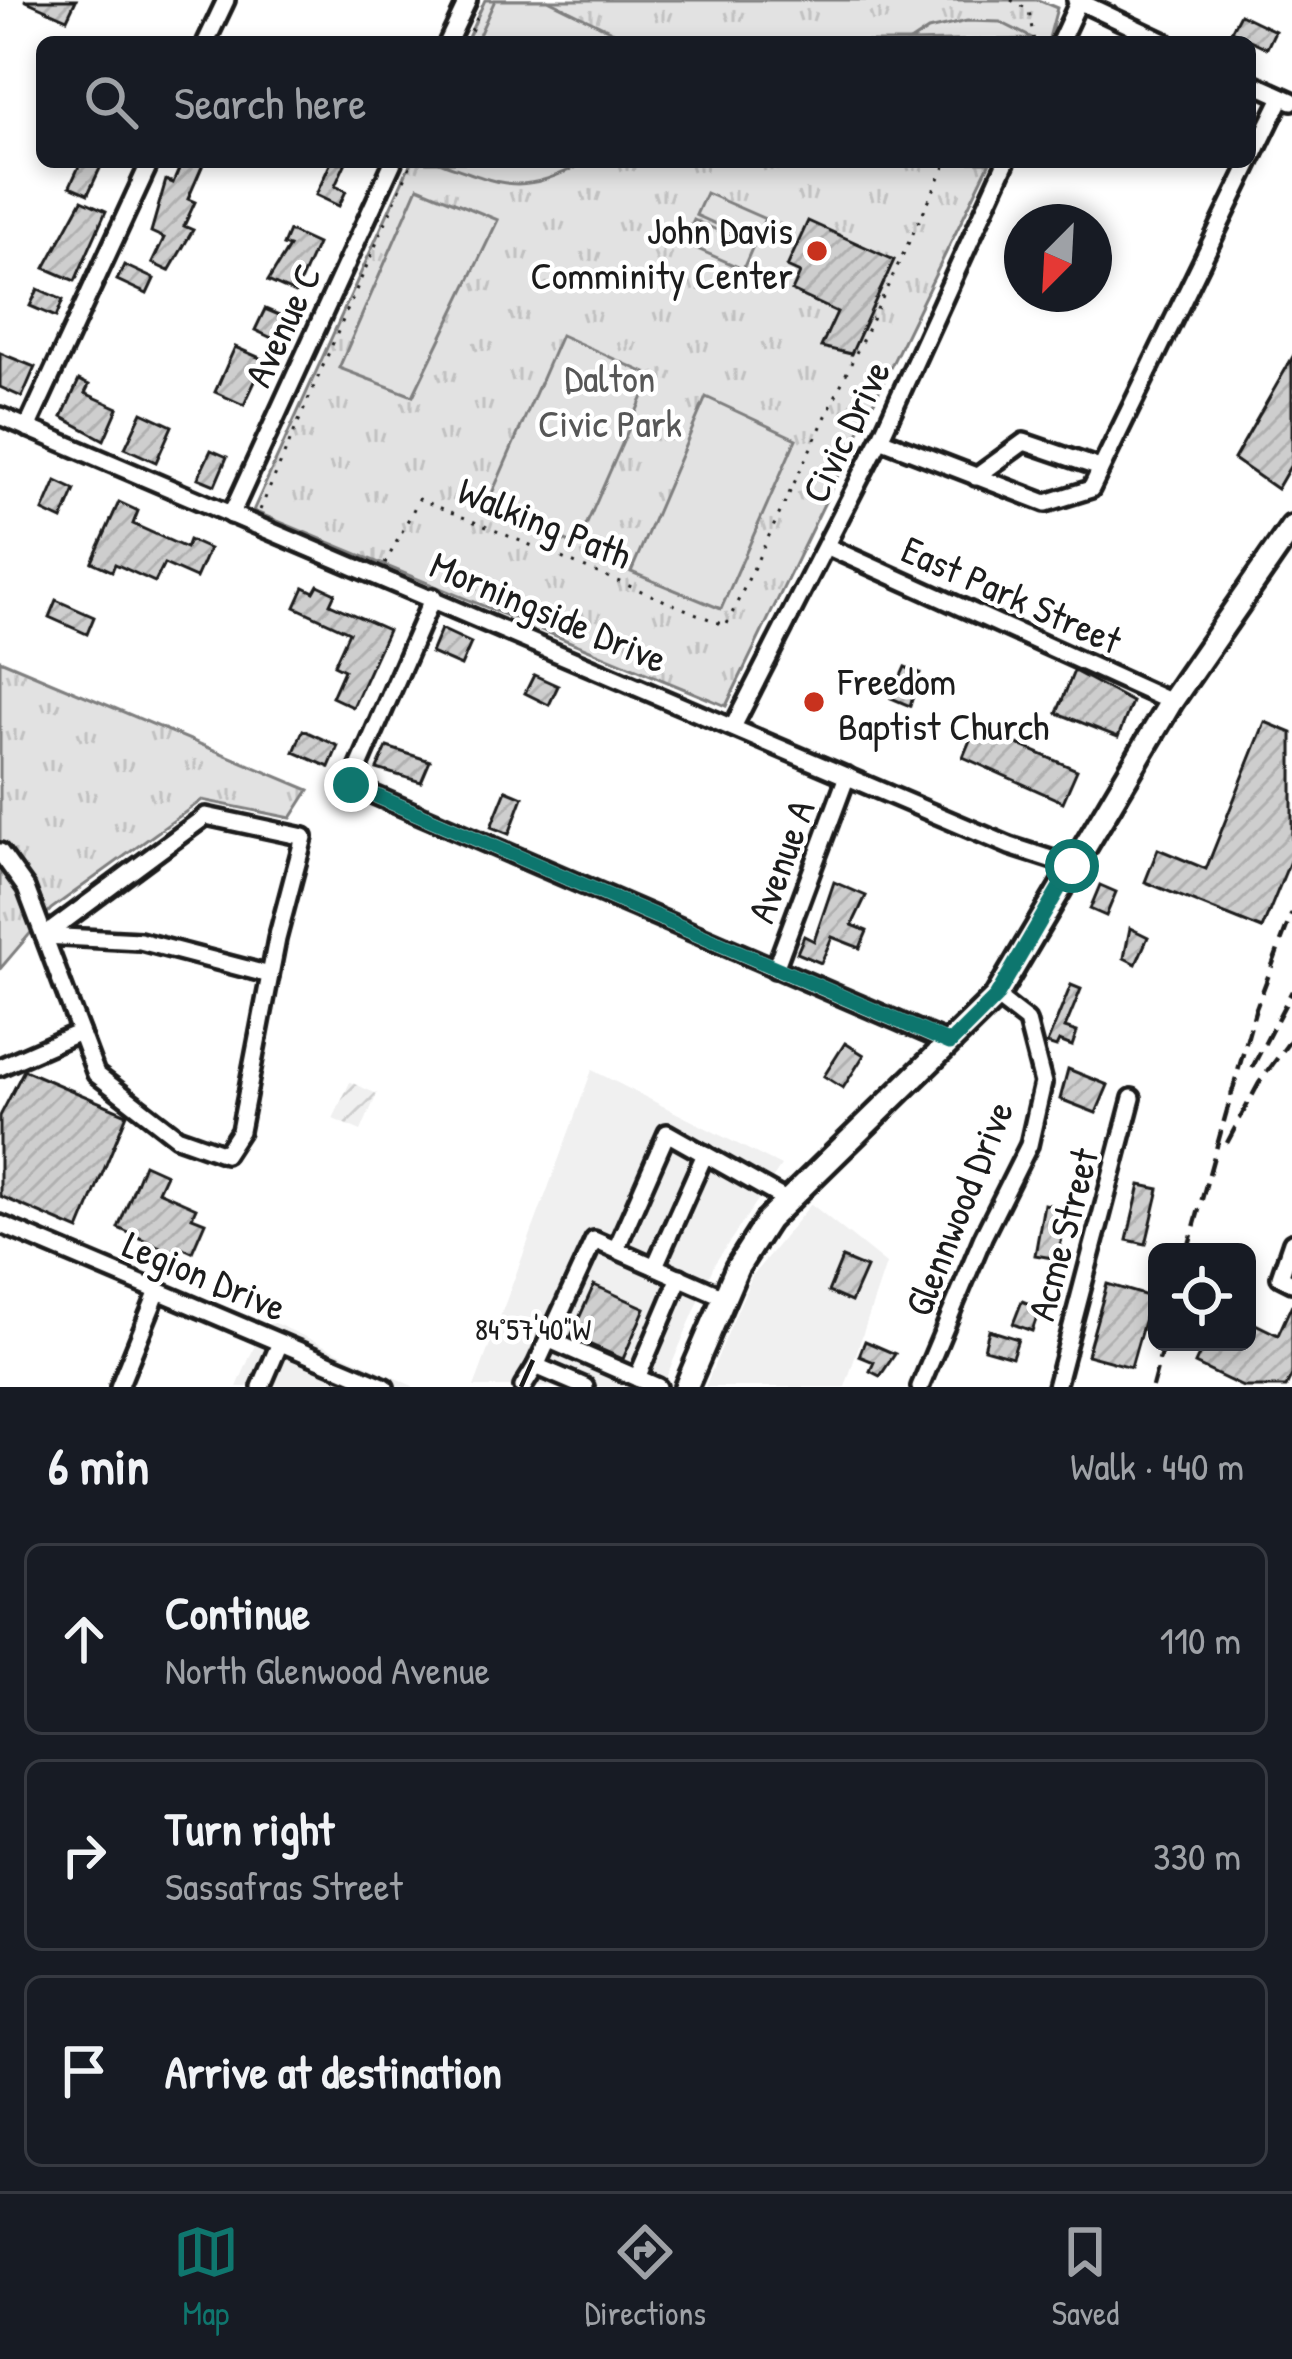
<!DOCTYPE html>
<meta charset="utf-8">
<style>
:root{--surface:#171b24;--page:#242831;--text:#f1f3f6;--muted:#9ea1a6;--line:#363941;--accent:#0f766e}
body{margin:0;font-family:"Patrick Hand",sans-serif;background:var(--page);color:var(--text)}
.controls{position:absolute;right:36px;bottom:36px;display:grid;overflow:hidden;border-radius:18px;box-shadow:0 6px 18px #0003}
.controls button{width:108px;height:108px;display:grid;place-items:center;padding:0;border:0;border-bottom:3px solid var(--line);background:var(--surface);color:var(--text);font:60px sans-serif}
.compass{position:absolute;left:1004px;top:204px;width:108px;height:108px;border-radius:50%;background:var(--surface);box-shadow:0 6px 18px #0003;rotate:204deg}
.stop{position:absolute;width:36px;height:36px;margin:-27px;border:9px solid #0f766e;border-radius:50%;background:#fff}
.stop.end{background:#0f766e;border-color:#fff;box-shadow:0 3px 12px #0008}
.list{margin:0;padding:0;list-style:none}
h2{display:flex;justify-content:space-between;align-items:center;height:156px;margin:0;padding:0 48px;font-size:51px}
h2 small{font-size:39px;font-weight:400;color:var(--muted)}
.list li{display:grid;grid-template-columns:78px 1fr auto;gap:36px;align-items:center;box-sizing:border-box;height:192px;margin:0 24px 24px;padding:0 24px;border:3px solid var(--line);border-radius:18px}
.list b{display:block;font-size:45px;white-space:nowrap}
.list p{margin:0;font-size:39px;white-space:nowrap;color:var(--muted)}
.list em{font-size:39px;font-style:normal;color:var(--muted)}
.icon{flex:none;width:66px;height:66px;fill:none;stroke:currentColor;stroke-width:2;stroke-linecap:round;stroke-linejoin:round}
.map{position:relative;flex:none;width:1292px;height:1387px;overflow:hidden}
.search{position:absolute;background:var(--surface);box-shadow:0 6px 18px #0003;left:36px;right:36px;top:36px;height:132px;display:flex;align-items:center;gap:30px;box-sizing:border-box;padding:0 42px;border-radius:18px;color:var(--muted);font-size:45px}
.sheet{height:804px;background:var(--surface)}
nav{display:flex;justify-content:space-around;align-items:center;box-sizing:border-box;height:168px;border-top:3px solid var(--line);background:var(--surface);font-size:33px;color:var(--muted)}
nav a{display:grid;justify-items:center;gap:6px}
nav .on{color:var(--accent)}
.map>svg:first-child{display:block}
</style>
<div class="map">
<svg width="1292" height="1387" viewBox="0 0 1292 1387">
<defs>
<pattern id="industrial-furrows" width="10" height="10" patternUnits="userSpaceOnUse" patternTransform="scale(3)"><rect width="10" height="10" fill="#f0f0f0"/><path d="M-1 1l2-2M0 10L10 0M9 11l2-2" fill="none" stroke="#cdcdcd"/></pattern>
<pattern id="park-tufts" width="24" height="20" patternUnits="userSpaceOnUse" patternTransform="scale(3)"><rect width="24" height="20" fill="#e2e2e2"/><path d="M3 7l-1-3M5 7V3M7 7l1-3M15 17l-1-3M17 17v-4M19 17l1-3" fill="none" stroke="#c1c1c1"/></pattern>
<pattern id="building-hatch" width="6" height="6" patternUnits="userSpaceOnUse" patternTransform="scale(3)"><rect width="6" height="6" fill="#cecece"/><path d="M-1 1l2-2M0 6l6-6M5 7l2-2" fill="none" stroke="#b0b0b0"/></pattern>
</defs>
<rect width="100%" height="100%" fill="#fff"/>
<filter id="ink" filterUnits="userSpaceOnUse"><feTurbulence type="fractalNoise" baseFrequency=".00833" numOctaves="2"/><feDisplacementMap in="SourceGraphic" scale="24" xChannelSelector="R" yChannelSelector="G"/><feConvolveMatrix kernelMatrix="1 2 1 2 8 2 1 2 1" color-interpolation-filters="sRGB"/></filter>
<g filter="url(#ink)">
<!-- built -->
<g fill="#f0f0f0">
<polygon points="592,1070 781,1166 715,1263 662,1387 474,1387"/>
<polygon points="811,1204 886,1264 845,1387 705,1387 752,1276"/>
<polygon points="266,1319 415,1387 237,1387"/>
</g>
<!-- industrial -->
<polygon fill="url(#industrial-furrows)" points="350,1082 377,1094 361,1131 333,1119"/>
<!-- park -->
<g fill="url(#park-tufts)" stroke="#7f7f7f" stroke-width="3">
<polygon points="485,0 1038,0 1057,8 1048,42 466,42"/>
<polygon points="411,162 990,162 726,706 253,511"/>
<polygon points="0,660 309,790 291,818 202,800 51,909 0,969"/>
</g>
<!-- pitch -->
<g fill="#e2e2e2" stroke="#7f7f7f" stroke-width="3">
<polygon points="495,0 548,0 634,42 476,42"/>
<polygon points="967,21 1000,22 1034,39 910,42 928,30"/>
<path d="M439,162H586C519,196 506,186 439,162Z"/>
<polygon points="418,187 498,220 413,396 339,368"/>
<polygon points="706,193 765,219 754,241 696,215"/>
<polygon points="694,220 753,246 743,269 684,243"/>
<polygon points="561,335 652,376 577,546 486,507"/>
<polygon points="706,397 796,439 721,609 631,572"/>
</g>
<!-- building -->
<g fill="url(#building-hatch)" stroke="#1c1c1c" stroke-width="3">
<polygon points="24,0 76,0 67,19"/>
<polygon points="1240,14 1275,31 1267,48 1231,31"/>
<polygon points="81,162 103,162 88,194 70,186"/>
<polygon points="182,162 204,162 188,199 195,202 184,226 193,230 169,271 152,263 164,238 151,232 166,180 173,183"/>
<polygon points="331,162 346,162 335,186 346,191 339,206 316,195"/>
<polygon points="82,200 106,211 75,281 45,268"/>
<polygon points="808,221 894,260 851,354 821,347 837,312 792,291 800,273 787,267"/>
<polygon points="289,231 317,244 295,293 268,281 289,247 283,245"/>
<polygon points="124,265 154,279 147,294 117,280"/>
<polygon points="38,289 63,300 56,317 30,306"/>
<polygon points="265,309 284,317 274,339 255,330"/>
<polygon points="235,347 265,360 244,405 215,392"/>
<polygon points="0,353 35,367 22,397 0,387"/>
<polygon points="1292,358 1292,463 1277,489 1234,459"/>
<polygon points="79,380 89,385 85,393 118,408 104,440 62,417"/>
<polygon points="142,412 172,426 156,462 125,448"/>
<polygon points="211,450 227,457 215,485 198,478"/>
<polygon points="56,481 75,490 62,520 43,511"/>
<polygon points="119,502 138,511 133,524 186,548 189,540 209,549 196,578 164,564 155,582 115,564 112,571 92,562"/>
<polygon points="318,585 335,593 330,604 388,630 353,707 332,697 344,670 334,665 349,632 295,607 304,587 314,592"/>
<polygon points="56,600 94,617 87,634 49,617"/>
<polygon points="441,629 471,643 461,666 431,653"/>
<polygon points="905,667 920,673 910,706 891,698"/>
<polygon points="1074,671 1132,702 1118,737 1057,713"/>
<polygon points="534,675 558,686 549,705 525,693"/>
<polygon points="1265,722 1292,733 1292,856 1262,929 1145,882 1158,849 1206,869"/>
<polygon points="976,726 1077,770 1063,802 963,757"/>
<polygon points="303,730 338,746 329,767 294,752"/>
<polygon points="387,747 430,761 421,782 377,769"/>
<polygon points="506,790 523,797 509,834 491,827"/>
<polygon points="834,882 866,896 852,925 867,931 860,948 832,937 821,963 797,953 804,936 814,941"/>
<polygon points="1100,885 1116,892 1106,916 1090,909"/>
<polygon points="1130,928 1148,937 1136,964 1124,958"/>
<polygon points="1071,985 1081,989 1065,1028 1077,1032 1072,1046 1059,1041 1056,1047 1047,1044"/>
<polygon points="845,1043 864,1055 843,1088 824,1076"/>
<polygon points="1068,1069 1108,1085 1096,1113 1060,1099"/>
<polygon points="24,1070 127,1114 79,1230 0,1196 0,1116"/>
<polygon points="144,1164 166,1174 158,1191 196,1208 192,1217 205,1222 192,1252 179,1246 176,1254 118,1228"/>
<polygon points="1140,1185 1159,1189 1146,1244 1127,1240"/>
<polygon points="1044,1204 1067,1208 1058,1259 1035,1255"/>
<polygon points="842,1258 866,1268 851,1302 828,1292"/>
<polygon points="1107,1284 1151,1297 1131,1367 1087,1355"/>
<polygon points="594,1285 645,1308 623,1359 571,1336"/>
<polygon points="1022,1301 1040,1308 1032,1331 1013,1324"/>
<polygon points="1292,1304 1292,1375 1286,1387 1243,1387 1195,1364 1205,1342 1247,1342 1247,1320 1278,1335"/>
<polygon points="989,1330 1018,1339 1012,1357 984,1349"/>
<polygon points="865,1341 895,1354 880,1376 870,1371 874,1362 859,1356"/>
</g>
<g fill="none" stroke-linecap="round" stroke-linejoin="round">
<defs>
<g id="minor">
<polyline points="1076,0 1165,42"/>
<polyline points="206,42 226,0"/>
<polyline points="448,42 468,0"/>
<polyline points="1060,42 1079,1"/>
<polyline points="1250,82 1292,101"/>
<polyline points="0,416 1010,846 1072,866"/>
<polyline points="27,428 150,162"/>
<polyline points="880,439 1046,503 1091,489 1282,97"/>
<polyline points="976,477 1024,442 1100,468"/>
<polyline points="231,515 393,162"/>
<polyline points="826,546 1171,702"/>
<polyline points="433,597 351,785 949,1043"/>
<polyline points="734,725 880,439 1006,162"/>
<polyline points="0,852 26,888 96,1074 177,1137 225,1154 240,1131 277,939 304,837 206,816 44,936"/>
<polyline points="44,936 140,941 270,975"/>
<polyline points="775,969 847,776"/>
<polyline points="0,1067 80,1032"/>
<polyline points="0,1224 385,1387"/>
<polyline points="1292,1242 1280,1277 1292,1283"/>
<polyline points="616,1249 667,1133 786,1200"/>
<polyline points="655,1266 705,1154"/>
<polyline points="550,1340 658,1387"/>
<polyline points="536,1366 594,1240 724,1297"/>
<polyline points="637,1378 680,1277"/>
<polyline points="119,1387 158,1291"/>
<polyline points="261,1387 280,1343"/>
<polyline points="523,1387 536,1366 585,1387"/>
<polyline points="920,1387 983,1237 1029,1145 1043,1083 1027,1021 996,997"/>
<polyline points="1056,1387 1132,1098"/>
</g>
<polyline id="major" points="686,1387 737,1268 768,1220 996,997 1171,702 1292,527"/>
</defs>
<!-- minor casing -->
<use href="#minor" stroke="#1c1c1c" stroke-width="24"/>
<!-- major casing -->
<use href="#major" stroke="#1c1c1c" stroke-width="30"/>
<!-- path -->
<g stroke="#1c1c1c" stroke-width="3" stroke-dasharray="3 9" stroke-linecap="butt">
<polyline points="1011,0 1029,10 1034,42"/>
<polyline points="466,42 477,18"/>
<polyline points="260,510 412,162"/>
<polyline points="385,564 419,499 726,626 947,162"/>
</g>
<!-- minor -->
<use href="#minor" stroke="#fff" stroke-width="15"/>
<!-- major -->
<use href="#major" stroke="#fff" stroke-width="21"/>
<!-- rail -->
<g stroke="#1c1c1c" stroke-width="4.5" stroke-dasharray="18 9" stroke-linecap="butt">
<polyline points="1252,1068 1292,991"/>
<polyline points="1227,1143 1259,1083 1292,1038"/>
<polyline points="1187,1252 1255,1011 1292,913"/>
<polyline points="1152,1387 1164,1342"/>
</g>
</g>
</g>
<g fill="none" stroke-linecap="round" stroke-linejoin="round" filter="url(#ink)">
<!-- route -->
<polyline stroke="#0f766e" stroke-width="15" points="351,785 950,1043 996,997 1072,866"/>
</g>
<!-- ticks -->
<path fill="none" stroke="#1c1c1c" stroke-width="4.5" d="M521,1387L533,1360"/>
<!-- markers -->
<g fill="#c8321e" stroke="#fff" stroke-width="4.5">
<circle cx="817" cy="251" r="12"/>
<circle cx="814" cy="702" r="12"/>
</g>
<g text-anchor="middle" dominant-baseline="central" stroke-width="9" stroke-linejoin="round" paint-order="stroke">
<!-- poi labels -->
<g font-size="39" fill="#1c1c1c" stroke="#fff" text-anchor="end">
<text x="793" y="229">John Davis<tspan x="793" dy="45">Comminity Center</tspan></text>
<text x="838" y="680" text-anchor="start">Freedom<tspan x="838" dy="45">Baptist Church</tspan></text>
</g>
<!-- street labels -->
<g font-size="39" fill="#1c1c1c" stroke="#fff">
<text transform="translate(282 325) rotate(-65)">Avenue C</text>
<text transform="translate(845 431) rotate(-64)">Civic Drive</text>
<text transform="translate(545 522) rotate(22)">Walking Path</text>
<text transform="translate(1012 594) rotate(24)">East Park Street</text>
<text transform="translate(549 611) rotate(23)">Morningside Drive</text>
<text transform="translate(780 861) rotate(-70)">Avenue A</text>
<text transform="translate(958 1208) rotate(-68)">Glennwood Drive</text>
<text transform="translate(1062 1234) rotate(-75)">Acme Street</text>
<text transform="translate(205 1275) rotate(23)">Legion Drive</text>
</g>
<!-- park labels -->
<g font-size="39" fill="#575757" stroke="#fff">
<text x="610" y="377">Dalton<tspan x="610" dy="45">Civic Park</tspan></text>
</g>
</g>
<g font-size="30" text-anchor="middle" fill="#1c1c1c" stroke="#fff" stroke-width="9" stroke-linejoin="round" paint-order="stroke">
<text x="533" y="1340">84°57'40"W</text>
</g>
</svg>
<div class="controls">
<button><svg class="icon" aria-label="locate" viewBox="0 0 24 24"><circle cx="12" cy="12" r="6"/><path d="M12 2v4M12 18v4M2 12h4M18 12h4"/></svg></button>
</div>
<svg class="compass" viewBox="-18 -18 36 36"><path d="M0-13l5 13h-10z" fill="#e53935"/><path d="M0 13l5-13h-10z" fill="#9ea1a6"/></svg>
<div class="stop" style="left:1072px;top:866px"></div>
<div class="stop end" style="left:351px;top:785px"></div>
<div class="search"><svg class="icon" aria-label="search" viewBox="0 0 24 24"><circle cx="10" cy="10" r="6"/><path d="M15 15l6 6"/></svg>Search here</div>
</div>
<section class="sheet">
<h2>6 min<small>Walk · 440 m</small></h2>
<ul class="list">
<li><svg class="icon" aria-label="ahead" viewBox="0 0 24 24"><path d="M12 20V5M6 11l6-6 6 6"/></svg><div><b>Continue</b><p>North Glenwood Avenue</p></div><em>110 m</em></li>
<li><svg class="icon" aria-label="right" viewBox="0 0 24 24"><path d="M7 20v-9h11M14 6l5 5-5 5"/></svg><div><b>Turn right</b><p>Sassafras Street</p></div><em>330 m</em></li>
<li><svg class="icon" aria-label="arrive" viewBox="0 0 24 24"><path d="M6 21V4h12l-3 4 3 4H6"/></svg><div><b>Arrive at destination</b></div></li>
</ul>
</section>
<nav>
<a class="on"><svg class="icon" aria-label="map" viewBox="0 0 24 24"><path d="M3 6l6-2 6 2 6-2v14l-6 2-6-2-6 2zM9 4v14M15 6v14"/></svg>Map</a>
<a><svg class="icon" aria-label="directions" viewBox="0 0 24 24"><path d="M12 3l9 9-9 9-9-9zM9 14v-3h6M13 9l2 2-2 2"/></svg>Directions</a>
<a><svg class="icon" aria-label="saved" viewBox="0 0 24 24"><path d="M7 4h10v16l-5-4-5 4z"/></svg>Saved</a>
</nav>
